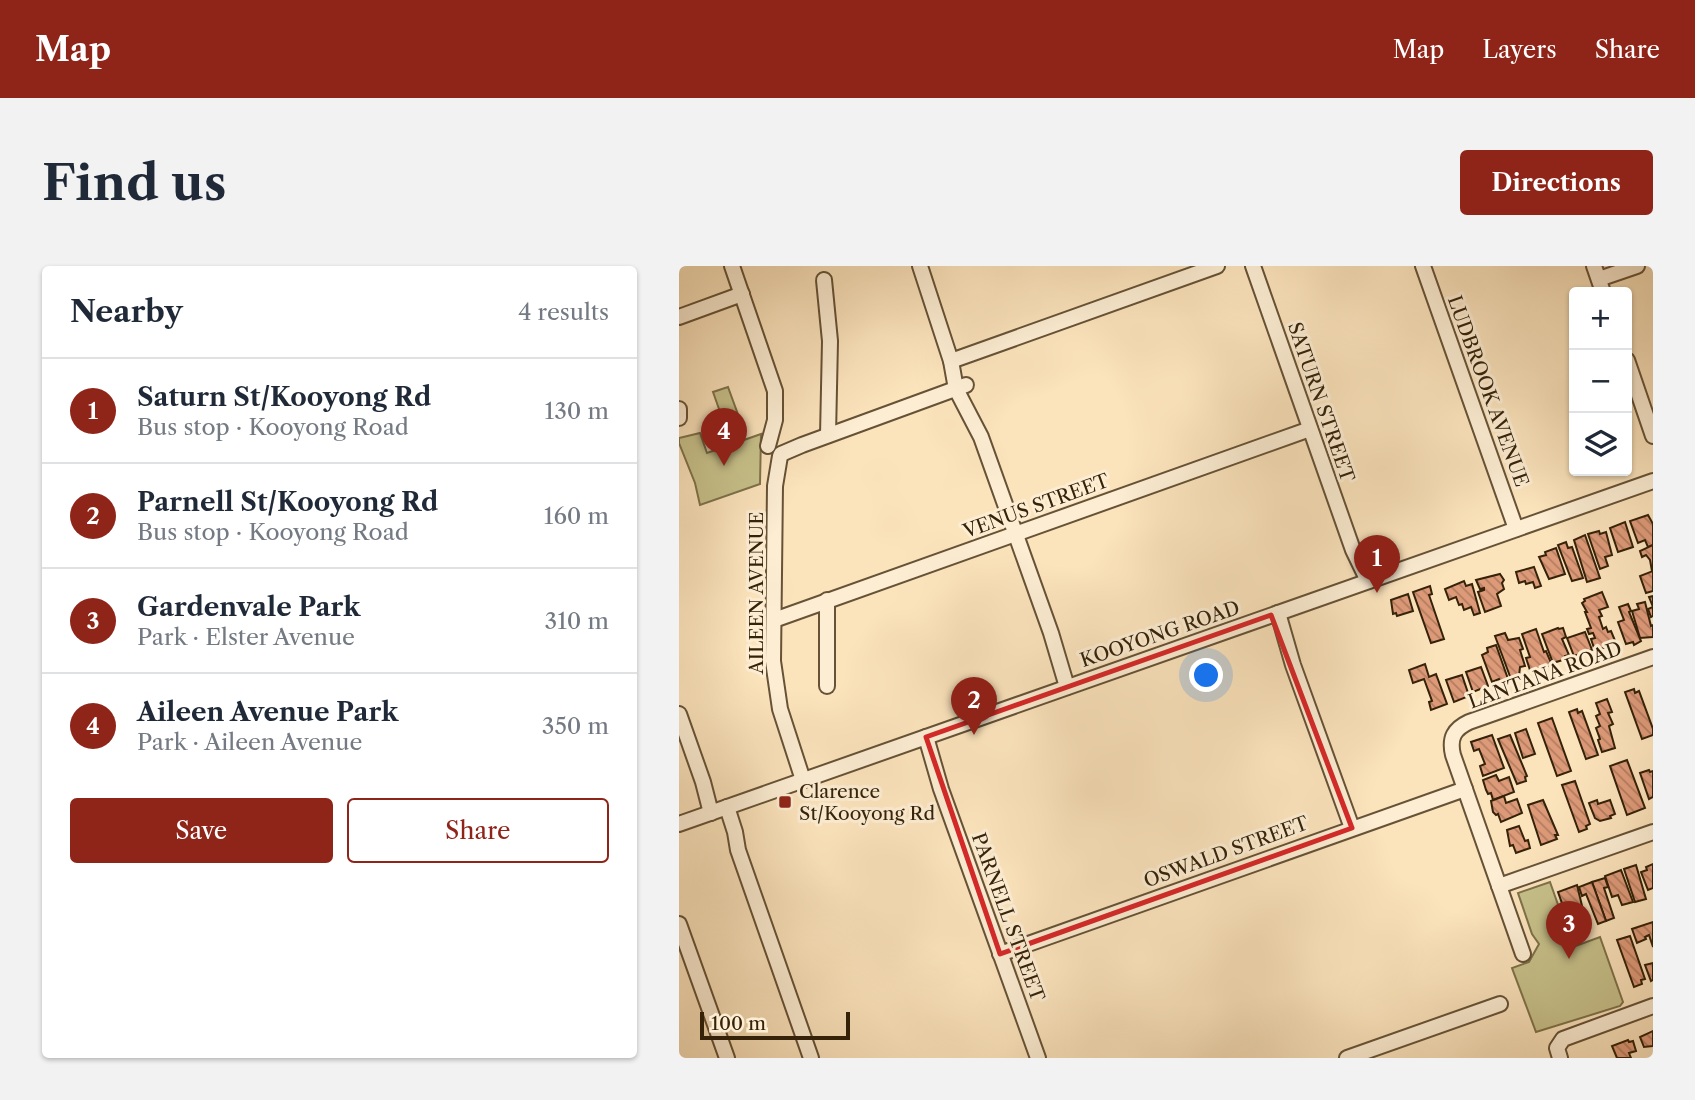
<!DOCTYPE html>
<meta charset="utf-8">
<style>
:root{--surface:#fff;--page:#f2f2f3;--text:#1f2937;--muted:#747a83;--line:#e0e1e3;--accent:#8f2418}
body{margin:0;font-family:"Libre Caslon Text",serif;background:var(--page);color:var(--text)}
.controls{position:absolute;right:21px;top:21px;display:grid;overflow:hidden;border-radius:7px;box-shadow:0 2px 5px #0004}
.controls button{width:63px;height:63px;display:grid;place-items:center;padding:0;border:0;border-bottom:2px solid var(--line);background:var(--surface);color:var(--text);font:35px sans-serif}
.scale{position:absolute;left:21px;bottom:18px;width:150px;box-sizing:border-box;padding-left:7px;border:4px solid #352209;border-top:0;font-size:19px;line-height:24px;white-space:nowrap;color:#352209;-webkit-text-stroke:5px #fcedd3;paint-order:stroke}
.you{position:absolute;left:528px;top:410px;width:24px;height:24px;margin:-18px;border:5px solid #fff;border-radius:50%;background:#1a73e8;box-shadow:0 0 0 10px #1a73e833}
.badge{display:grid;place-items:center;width:46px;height:46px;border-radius:50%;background:var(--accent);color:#fff;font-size:23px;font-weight:700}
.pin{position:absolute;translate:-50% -58px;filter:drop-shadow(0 2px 4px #0008)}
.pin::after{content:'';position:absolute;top:37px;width:24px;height:21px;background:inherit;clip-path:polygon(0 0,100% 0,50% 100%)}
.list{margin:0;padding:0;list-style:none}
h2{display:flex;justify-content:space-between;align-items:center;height:91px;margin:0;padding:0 28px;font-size:30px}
h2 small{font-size:23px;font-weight:400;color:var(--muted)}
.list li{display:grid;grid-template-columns:46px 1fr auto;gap:21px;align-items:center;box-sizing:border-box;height:105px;padding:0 28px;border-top:2px solid var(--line)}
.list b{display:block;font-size:26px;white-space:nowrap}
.list p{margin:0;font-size:23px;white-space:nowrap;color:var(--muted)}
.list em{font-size:23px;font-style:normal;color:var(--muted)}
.actions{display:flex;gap:14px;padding:21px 28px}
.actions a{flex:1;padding:16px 0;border:2px solid var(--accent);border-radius:7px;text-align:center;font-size:24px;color:var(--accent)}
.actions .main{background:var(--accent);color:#fff}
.icon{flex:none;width:38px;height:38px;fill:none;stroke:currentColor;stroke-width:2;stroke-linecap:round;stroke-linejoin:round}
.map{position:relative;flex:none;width:974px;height:792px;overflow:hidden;border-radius:7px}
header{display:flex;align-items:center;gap:42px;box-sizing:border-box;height:98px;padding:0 35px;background:var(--accent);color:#fff}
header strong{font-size:33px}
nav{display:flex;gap:38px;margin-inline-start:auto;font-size:24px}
.intro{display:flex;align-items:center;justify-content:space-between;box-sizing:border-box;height:168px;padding:0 42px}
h1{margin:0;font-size:49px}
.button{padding:18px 32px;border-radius:7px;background:var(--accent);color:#fff;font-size:24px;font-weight:700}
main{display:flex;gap:42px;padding:0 42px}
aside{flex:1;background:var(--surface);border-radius:7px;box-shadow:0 2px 5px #0004}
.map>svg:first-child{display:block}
</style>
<header>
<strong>Map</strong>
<nav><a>Map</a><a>Layers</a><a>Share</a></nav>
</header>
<div class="intro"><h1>Find us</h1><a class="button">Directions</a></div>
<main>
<aside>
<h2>Nearby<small>4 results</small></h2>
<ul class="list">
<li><span class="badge">1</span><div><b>Saturn St/Kooyong Rd</b><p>Bus stop · Kooyong Road</p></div><em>130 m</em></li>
<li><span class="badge">2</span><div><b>Parnell St/Kooyong Rd</b><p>Bus stop · Kooyong Road</p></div><em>160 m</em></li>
<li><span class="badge">3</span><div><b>Gardenvale Park</b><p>Park · Elster Avenue</p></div><em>310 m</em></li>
<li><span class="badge">4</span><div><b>Aileen Avenue Park</b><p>Park · Aileen Avenue</p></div><em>350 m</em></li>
</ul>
<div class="actions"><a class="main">Save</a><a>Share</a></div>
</aside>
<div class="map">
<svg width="974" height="792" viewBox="0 0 974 792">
<defs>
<pattern id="building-back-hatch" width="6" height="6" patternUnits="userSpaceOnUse" patternTransform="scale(1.75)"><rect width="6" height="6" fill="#dd9a79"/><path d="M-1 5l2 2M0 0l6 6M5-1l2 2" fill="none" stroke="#b47d61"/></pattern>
</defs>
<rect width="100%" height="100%" fill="#fbe3bc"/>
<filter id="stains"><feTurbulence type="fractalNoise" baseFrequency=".00286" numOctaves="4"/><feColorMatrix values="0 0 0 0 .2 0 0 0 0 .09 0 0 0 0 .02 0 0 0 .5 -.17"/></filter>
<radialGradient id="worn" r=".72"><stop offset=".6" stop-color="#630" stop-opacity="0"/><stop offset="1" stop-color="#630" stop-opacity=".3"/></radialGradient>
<!-- green -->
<g fill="#c7c18b" stroke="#7e724a" stroke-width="2">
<polygon points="49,121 61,154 46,160 34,126"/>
<polygon points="21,167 28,187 82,168 81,218 21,239 16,217 0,177 0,172"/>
<polygon points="871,616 894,681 921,671 944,736 941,740 857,766 833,702 850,696 860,678 853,668 839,627"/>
</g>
<!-- building -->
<g fill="url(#building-back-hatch)" stroke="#352209" stroke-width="2">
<polygon points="969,249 974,258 974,279 969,281 966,274 959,277 951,255"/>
<polygon points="946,256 954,281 939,286 931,262"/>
<polygon points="920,265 921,268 927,266 933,289 926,291 929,300 921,303 909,268"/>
<polygon points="906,269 921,312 908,316 895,274"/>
<polygon points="887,276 889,282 893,281 904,312 893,315 879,279"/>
<polygon points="974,279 974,304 973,305 971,294 967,289 963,291 961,285"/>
<polygon points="877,282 886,308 870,313 860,291 867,289 866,286"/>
<polygon points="855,301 862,320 856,322 854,316 847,318 846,315 840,317 837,306"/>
<polygon points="974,305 974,325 967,327 961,310"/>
<polygon points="821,308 825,314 823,317 825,323 818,328 822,340 806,346 799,326 805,324 805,322 801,323 797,314"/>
<polygon points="785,315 787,320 793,318 801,347 795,349 792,341 785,344 783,338 780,339 777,331 770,334 766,323"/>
<polygon points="751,320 753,328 750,329 765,373 752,377 734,326"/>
<polygon points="923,326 929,341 920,344 923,350 920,351 924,363 927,361 929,366 932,365 937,377 916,385 912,373 916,372 914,367 910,368 908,363 912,362 906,346 908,346 903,337 906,335 905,333"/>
<polygon points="729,328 734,345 718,350 717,347 714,348 712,334"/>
<polygon points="974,330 974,350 972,351 969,343 974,341 970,331"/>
<polygon points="966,336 972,360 974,359 974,371 961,372 953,345 960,343 958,338"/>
<polygon points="949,338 952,345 950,346 962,375 955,379 954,376 947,378 939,356 945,354 940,341"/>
<polygon points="879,362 880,363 884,362 887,371 883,373 890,389 886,390 887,393 874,397 863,368"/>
<polygon points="857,363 865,386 867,385 873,399 851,404 847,392 851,391 843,368"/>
<polygon points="906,366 913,384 895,390 888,372"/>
<polygon points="826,367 829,374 840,372 844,383 841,384 846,400 841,401 840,410 832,413 816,370"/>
<polygon points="817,379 829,413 822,416 820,413 813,416 803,389 809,386 808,382"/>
<polygon points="746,398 750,411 757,408 768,438 752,444 750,436 753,435 745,413 734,417 730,404"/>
<polygon points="802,401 809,420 794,426 787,406"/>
<polygon points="783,409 790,430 775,436 767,414"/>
<polygon points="955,423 956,427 960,425 974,463 974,469 963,473 946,426"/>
<polygon points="928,433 933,446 929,447 934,458 930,460 936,482 923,486 919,474 921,473 917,462 921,460 917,450 921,448 917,437"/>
<polygon points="898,443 899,447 903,445 919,489 907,493 890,446"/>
<polygon points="873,452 892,505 878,510 859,457"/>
<polygon points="847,463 856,488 844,492 836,467"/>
<polygon points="813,469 825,502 804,510 801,500 806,498 800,483 795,485 792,476"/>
<polygon points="831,469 848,510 846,511 847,515 838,518 819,473"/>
<polygon points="948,494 966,542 948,549 931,500"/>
<polygon points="970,504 971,506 974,505 974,531 970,533 961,507"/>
<polygon points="817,509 820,515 830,511 835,526 814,534 812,527 809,528 807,524 804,514"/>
<polygon points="896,515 911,558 907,560 908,563 900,566 883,519"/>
<polygon points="825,530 827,537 838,533 843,547 822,556 819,548 817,549 814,546 812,535"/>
<polygon points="864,534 879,569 876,569 878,573 862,579 849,539"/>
<polygon points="918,534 919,538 931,534 936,548 931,550 932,552 921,555 916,552 910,537"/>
<polygon points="840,560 846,575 849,574 851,582 837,587 834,579 831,580 828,564"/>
<polygon points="974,598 974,622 969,624 962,606 968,604 967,601"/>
<polygon points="957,599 967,633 956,636 945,603"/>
<polygon points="942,604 954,636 943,639 939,629 933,631 926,610"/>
<polygon points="926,612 929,621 925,622 935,652 927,655 913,616"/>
<polygon points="913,616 927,655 919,658 907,628 903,630 900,621"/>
<polygon points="898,619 904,644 897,646 899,651 889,654 879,626"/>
<polygon points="974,656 974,681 970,669 966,671 967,673 958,677 953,663"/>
<polygon points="951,670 966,713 962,714 963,718 955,721 938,674"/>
<polygon points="974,697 974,714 972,715 966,699"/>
<polygon points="974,765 974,780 965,781 961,771"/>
<polygon points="949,774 950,776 954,775 957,785 950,787 952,792 938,792 933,780"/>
</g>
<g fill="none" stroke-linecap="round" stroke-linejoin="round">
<defs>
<g id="minor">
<polyline points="53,0 96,125 96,154 89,180"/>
<polyline points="241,0 272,95 277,123 302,171 372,367 388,421"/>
<polyline points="574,0 674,284 689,315"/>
<polyline points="744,0 837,263"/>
<polyline points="915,0 924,26"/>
<polyline points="920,13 958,0"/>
<polyline points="145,14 151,75 149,169"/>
<polyline points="0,51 63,28"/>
<polyline points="948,94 974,170"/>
<polyline points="272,95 538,0"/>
<polyline points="0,143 0,152"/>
<polyline points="102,188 123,179 287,119"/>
<polyline points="101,190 96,220 94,395 101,443 124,514"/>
<polyline points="599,347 614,399 673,562"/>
<polyline points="95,354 631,163"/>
<polyline points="148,420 148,334"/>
<polyline points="0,448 24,516 32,547"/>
<polyline points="247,471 262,523 359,792"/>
<polyline points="48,541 56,566 59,584 132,792"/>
<polyline points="0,558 974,215"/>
<polyline points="820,620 974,566"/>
<polyline points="0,658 48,792"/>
<polyline points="321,688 786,523"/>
<path d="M844,688L774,489C770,472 775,463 790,456L974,391"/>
<polyline points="668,792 821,738"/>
<polyline points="881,792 878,782 884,773 974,740"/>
</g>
</defs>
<!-- minor casing -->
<use href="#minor" stroke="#665236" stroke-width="18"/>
<!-- minor -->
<use href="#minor" stroke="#fcedd3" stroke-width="14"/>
</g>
<!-- marked area -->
<path fill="none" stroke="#d62828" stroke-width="5" stroke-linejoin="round" d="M592,349L673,562L321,688L247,471Z"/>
<!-- markers -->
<rect fill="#8f2418" stroke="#fcedd3" stroke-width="2.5" x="99" y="529" width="14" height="14" rx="3.5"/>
<g text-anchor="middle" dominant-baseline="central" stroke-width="6" stroke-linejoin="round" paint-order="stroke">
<!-- street labels -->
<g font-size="19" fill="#352209" stroke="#fcedd3">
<text transform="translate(809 125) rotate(70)">LUDBROOK AVENUE</text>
<text transform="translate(642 136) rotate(71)">SATURN STREET</text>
<text transform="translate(357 240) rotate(-20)">VENUS STREET</text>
<text transform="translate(77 327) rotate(-90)">AILEEN AVENUE</text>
<text transform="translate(481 368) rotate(-19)">KOOYONG ROAD</text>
<text transform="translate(866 409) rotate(-20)">LANTANA ROAD</text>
<text transform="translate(547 586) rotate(-20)">OSWALD STREET</text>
<text transform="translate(329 651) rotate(70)">PARNELL STREET</text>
</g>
<!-- poi labels -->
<g font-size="19" fill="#352209" stroke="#fcedd3" text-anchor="start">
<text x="120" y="525">Clarence<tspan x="120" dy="22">St/Kooyong Rd</tspan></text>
</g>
</g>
<rect width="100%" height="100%" filter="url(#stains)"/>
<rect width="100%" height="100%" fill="url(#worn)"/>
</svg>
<div class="controls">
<button>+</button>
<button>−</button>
<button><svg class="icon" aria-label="layers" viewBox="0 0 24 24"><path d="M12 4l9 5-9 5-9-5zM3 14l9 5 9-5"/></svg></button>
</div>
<div class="scale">100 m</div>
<div class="you"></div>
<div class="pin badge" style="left:698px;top:327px">1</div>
<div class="pin badge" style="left:295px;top:469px">2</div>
<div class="pin badge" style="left:890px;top:693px">3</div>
<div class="pin badge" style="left:45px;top:200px">4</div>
</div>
</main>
